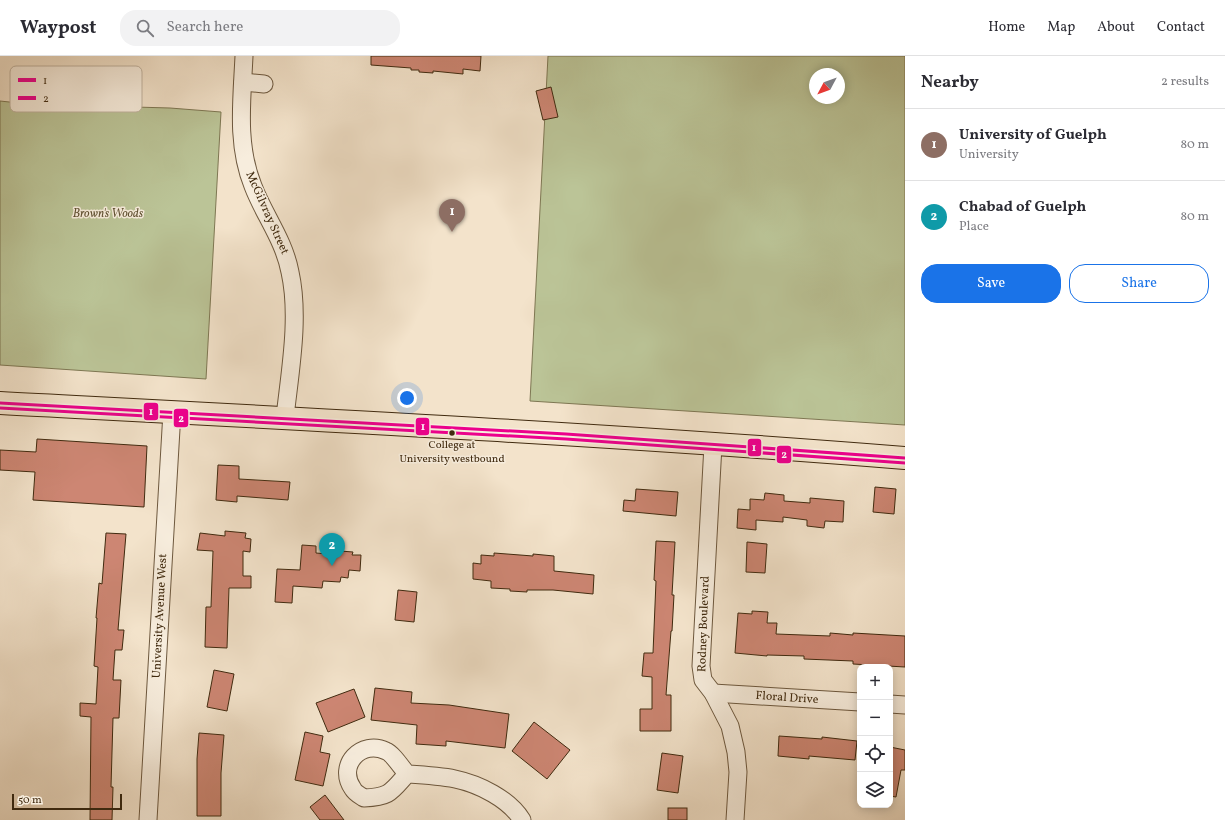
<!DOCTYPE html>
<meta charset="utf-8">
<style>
:root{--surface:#fff;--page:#f2f2f3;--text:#2b2b33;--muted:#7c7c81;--line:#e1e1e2;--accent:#1a73e8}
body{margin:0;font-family:Vollkorn,serif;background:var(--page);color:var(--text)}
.controls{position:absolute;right:12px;bottom:12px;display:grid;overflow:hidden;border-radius:8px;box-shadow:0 2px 10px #0003}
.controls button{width:36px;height:36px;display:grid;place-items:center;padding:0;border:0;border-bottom:1px solid var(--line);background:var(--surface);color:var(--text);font:20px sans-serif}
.compass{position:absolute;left:809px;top:12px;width:36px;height:36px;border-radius:50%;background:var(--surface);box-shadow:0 2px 10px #0003;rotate:229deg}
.scale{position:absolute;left:12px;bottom:10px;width:110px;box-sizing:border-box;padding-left:4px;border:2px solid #402a0f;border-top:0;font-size:11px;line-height:14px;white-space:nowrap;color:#402a0f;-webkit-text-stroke:3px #f7eddd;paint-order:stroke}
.you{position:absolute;left:407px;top:342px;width:14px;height:14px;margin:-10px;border:3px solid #fff;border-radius:50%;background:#1a73e8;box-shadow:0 0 0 6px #1a73e833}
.badge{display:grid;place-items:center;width:26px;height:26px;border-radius:50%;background:var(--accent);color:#fff;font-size:13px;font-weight:700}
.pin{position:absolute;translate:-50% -33px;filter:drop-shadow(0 1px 2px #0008)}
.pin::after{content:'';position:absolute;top:21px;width:14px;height:12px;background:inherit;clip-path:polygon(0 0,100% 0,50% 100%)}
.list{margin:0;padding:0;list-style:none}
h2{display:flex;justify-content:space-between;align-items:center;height:52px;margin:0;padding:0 16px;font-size:17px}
h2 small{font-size:13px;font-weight:400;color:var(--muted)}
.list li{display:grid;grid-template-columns:26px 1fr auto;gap:12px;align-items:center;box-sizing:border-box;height:72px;padding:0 16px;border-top:1px solid var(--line)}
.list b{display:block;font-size:15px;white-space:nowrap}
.list p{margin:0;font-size:13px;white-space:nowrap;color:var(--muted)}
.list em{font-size:13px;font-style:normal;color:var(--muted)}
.actions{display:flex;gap:8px;padding:12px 16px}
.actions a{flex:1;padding:9px 0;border:1px solid var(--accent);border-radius:16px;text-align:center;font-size:14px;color:var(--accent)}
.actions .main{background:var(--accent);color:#fff}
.icon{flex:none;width:22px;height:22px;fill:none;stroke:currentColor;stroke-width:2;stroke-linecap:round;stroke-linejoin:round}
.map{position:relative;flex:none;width:905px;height:764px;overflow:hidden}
header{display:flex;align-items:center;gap:24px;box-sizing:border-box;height:56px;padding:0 20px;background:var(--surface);border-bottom:1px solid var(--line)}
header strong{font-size:19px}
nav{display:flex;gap:22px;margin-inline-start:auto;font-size:14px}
.search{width:280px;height:36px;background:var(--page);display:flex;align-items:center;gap:10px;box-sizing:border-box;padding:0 14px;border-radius:16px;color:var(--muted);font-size:15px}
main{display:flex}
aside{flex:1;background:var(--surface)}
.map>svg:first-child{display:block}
</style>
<header>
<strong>Waypost</strong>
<div class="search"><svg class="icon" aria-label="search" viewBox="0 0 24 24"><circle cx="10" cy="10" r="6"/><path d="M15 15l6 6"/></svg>Search here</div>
<nav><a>Home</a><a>Map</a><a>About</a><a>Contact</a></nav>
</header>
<main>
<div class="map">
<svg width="905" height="764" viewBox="0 0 905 764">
<rect width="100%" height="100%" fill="#f3e3cb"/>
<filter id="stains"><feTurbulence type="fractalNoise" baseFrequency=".005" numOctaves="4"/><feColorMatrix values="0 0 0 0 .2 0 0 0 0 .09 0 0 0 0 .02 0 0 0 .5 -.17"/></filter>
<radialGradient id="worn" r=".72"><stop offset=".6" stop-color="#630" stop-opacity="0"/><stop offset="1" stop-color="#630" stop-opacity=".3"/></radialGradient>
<!-- green -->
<g fill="#bbc497" stroke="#7e7753" fill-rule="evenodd">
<path d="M548,0H905V369L530,345ZM815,18H839V42H815Z"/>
<polygon points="0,45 28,48 170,52 221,56 206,323 0,309"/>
</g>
<!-- building -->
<g fill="#cd8673" stroke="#402a0f">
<polygon points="371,0 481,0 480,15 463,13 463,18 433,15 433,17 419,16 419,14 411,14 411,12 371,9"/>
<polygon points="551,31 558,61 543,64 536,35"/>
<polygon points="37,383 147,390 144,451 33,444 35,416 0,414 0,394 36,396"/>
<polygon points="218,409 239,410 239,423 290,426 288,444 237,440 237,446 216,444"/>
<polygon points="875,431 896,433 894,458 873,456"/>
<polygon points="636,433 678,436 676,460 623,455 624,444 635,445"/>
<polygon points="765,437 784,439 784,445 810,447 810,442 844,445 843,466 825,465 824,472 807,470 807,464 783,461 783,466 756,464 756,474 737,472 738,453 750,454 750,443 764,444"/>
<polygon points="225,475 246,477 245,482 251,483 250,496 243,495 243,520 251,520 251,532 229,532 227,592 205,591 206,551 211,551 213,495 197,494 200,477 225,480"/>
<polygon points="106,477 126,478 118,574 124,574 122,594 115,594 113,624 121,624 119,662 113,662 111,731 113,731 112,764 90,764 91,661 80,660 80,647 96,648 98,611 94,610 97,562 96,562 99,527 102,528"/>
<polygon points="656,485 675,486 672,539 674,539 672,575 671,575 666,639 671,639 671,675 640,675 640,653 652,653 652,621 642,620 644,597 653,597 656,525 654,524"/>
<polygon points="747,486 767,488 765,517 746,516"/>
<polygon points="302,489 316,490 316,497 340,499 340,495 353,496 352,499 361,499 360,515 349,514 348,522 341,521 340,526 323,525 322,532 293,530 292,547 275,546 277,513 300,514"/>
<polygon points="494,497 533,500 533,498 554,500 554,515 594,519 593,538 553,534 527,534 527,536 510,535 510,533 491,532 491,525 473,523 473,507 481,508 481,499 494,500"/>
<polygon points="398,534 417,536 414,566 395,564"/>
<polygon points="752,555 768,556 767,567 777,567 776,578 830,580 830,577 853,579 853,577 905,580 905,611 853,608 853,605 804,603 804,600 767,599 767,600 735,597 738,557 752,558"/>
<polygon points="214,614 234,618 227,655 207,651"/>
<polygon points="375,632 412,636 411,647 449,649 509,658 505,692 446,685 446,690 416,688 417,669 371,664"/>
<polygon points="354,633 365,661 328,676 316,647"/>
<polygon points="534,666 570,694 547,723 512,695"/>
<polygon points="305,676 323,680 320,696 330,698 323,730 295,724"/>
<polygon points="199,677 224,679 221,717 221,760 197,760 197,703"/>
<polygon points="779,680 822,683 822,681 857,685 855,704 809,700 809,703 778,700"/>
<polygon points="890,691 905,694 905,714 901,714 896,741 890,740"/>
<polygon points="662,697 683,700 678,737 657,734"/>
<polygon points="325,739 344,764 320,764 310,751"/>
<rect x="668" y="752" width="19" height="12"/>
</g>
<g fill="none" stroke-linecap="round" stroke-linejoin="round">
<defs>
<g id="minor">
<path d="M244,0C242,44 236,88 253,130C264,159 284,184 290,216C300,261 290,315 285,361"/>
<polyline points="243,26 264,28"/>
<polyline points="713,389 701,610 703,624 713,637 730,670 736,696 738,716 735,764"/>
<polyline points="713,637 860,646"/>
<polyline points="890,648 905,649"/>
<path d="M407,718C391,736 390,741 364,742C361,740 355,737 353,733C336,709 362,683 386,695C392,697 402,712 407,718C423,719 440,720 455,723C479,728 509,743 522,764"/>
<polyline points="148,764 172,356"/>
</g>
<path id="major" d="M0,347C302,363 604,378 905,402"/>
</defs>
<!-- minor casing -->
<use href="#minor" stroke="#6d583e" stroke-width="19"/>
<!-- major casing -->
<use href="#major" stroke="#402a0f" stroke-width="24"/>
<!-- minor -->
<use href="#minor" stroke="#f7eddd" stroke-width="17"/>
<!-- major -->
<use href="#major" stroke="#f3e3cb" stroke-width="22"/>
<defs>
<polyline id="bus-1" points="0,347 566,378 905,402"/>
<polyline id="bus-2" points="0,352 566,383 905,407"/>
</defs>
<!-- bus-1 casing -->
<use href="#bus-1" stroke="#f7eddd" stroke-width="6"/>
<!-- bus-2 casing -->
<use href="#bus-2" stroke="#f7eddd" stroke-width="6"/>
<!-- bus-1 -->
<use href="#bus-1" stroke="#ec008c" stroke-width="3"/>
<!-- bus-2 -->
<use href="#bus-2" stroke="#ec008c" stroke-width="3"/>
</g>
<!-- markers -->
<circle fill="#402a0f" stroke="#f7eddd" stroke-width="1.5" cx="452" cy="377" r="3.5"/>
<g text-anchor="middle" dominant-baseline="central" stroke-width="3" stroke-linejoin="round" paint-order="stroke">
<!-- bus labels -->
<g font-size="11" fill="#402a0f" stroke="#f7eddd">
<text x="452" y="389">College at<tspan x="452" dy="14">University westbound</tspan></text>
</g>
<!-- street labels -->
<g font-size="12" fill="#402a0f" stroke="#f7eddd">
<text transform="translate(267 157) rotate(66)">McGilvray Street</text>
<text transform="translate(160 560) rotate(-87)">University Avenue West</text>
<text transform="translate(704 568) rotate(-88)">Rodney Boulevard</text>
<text transform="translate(787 642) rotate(4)">Floral Drive</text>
</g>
<!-- park labels -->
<g font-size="12" font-style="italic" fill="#5f5031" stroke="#f7eddd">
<text x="108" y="158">Brown's Woods</text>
</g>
</g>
<!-- legend -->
<rect x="10" y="10" width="132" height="46" rx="6" fill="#f7eddd" stroke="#c0b29f" stroke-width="1"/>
<rect x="18" y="22" width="18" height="4" fill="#ec008c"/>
<rect x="18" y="40" width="18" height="4" fill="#ec008c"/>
<g font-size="11" fill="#402a0f">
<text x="43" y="28">1</text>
<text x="43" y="46">2</text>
</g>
<g stroke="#f7eddd" stroke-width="1.5">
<rect x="143" y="346" width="16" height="19" rx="4" fill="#ec008c"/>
<rect x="173" y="352" width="16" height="20" rx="4" fill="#ec008c"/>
<rect x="415" y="361" width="15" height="19" rx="4" fill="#ec008c"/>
<rect x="747" y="382" width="15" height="19" rx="4" fill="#ec008c"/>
<rect x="776" y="389" width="16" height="19" rx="4" fill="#ec008c"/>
</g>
<g font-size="11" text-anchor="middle" font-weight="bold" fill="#fff">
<text x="151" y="359">1</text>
<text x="181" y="366">2</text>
<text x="423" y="374">1</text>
<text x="754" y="395">1</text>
<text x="784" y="402">2</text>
</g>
<rect width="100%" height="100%" filter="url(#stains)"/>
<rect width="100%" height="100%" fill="url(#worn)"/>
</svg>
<div class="controls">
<button>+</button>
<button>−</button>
<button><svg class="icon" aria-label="locate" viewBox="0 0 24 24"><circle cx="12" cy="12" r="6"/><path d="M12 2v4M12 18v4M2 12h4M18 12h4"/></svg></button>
<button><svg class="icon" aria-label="layers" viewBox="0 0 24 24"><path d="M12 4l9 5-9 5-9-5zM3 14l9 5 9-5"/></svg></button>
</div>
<svg class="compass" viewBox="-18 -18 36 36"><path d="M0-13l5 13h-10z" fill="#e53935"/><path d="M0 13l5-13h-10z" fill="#7c7c81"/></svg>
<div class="scale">50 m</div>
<div class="you"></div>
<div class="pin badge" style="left:452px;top:176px;background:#8d6e63">1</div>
<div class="pin badge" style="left:332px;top:510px;background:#0f9aa8">2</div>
</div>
<aside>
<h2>Nearby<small>2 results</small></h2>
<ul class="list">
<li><span class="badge" style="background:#8d6e63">1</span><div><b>University of Guelph</b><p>University</p></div><em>80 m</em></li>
<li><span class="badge" style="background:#0f9aa8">2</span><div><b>Chabad of Guelph</b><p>Place</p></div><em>80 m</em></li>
</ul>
<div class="actions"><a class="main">Save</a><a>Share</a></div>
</aside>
</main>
